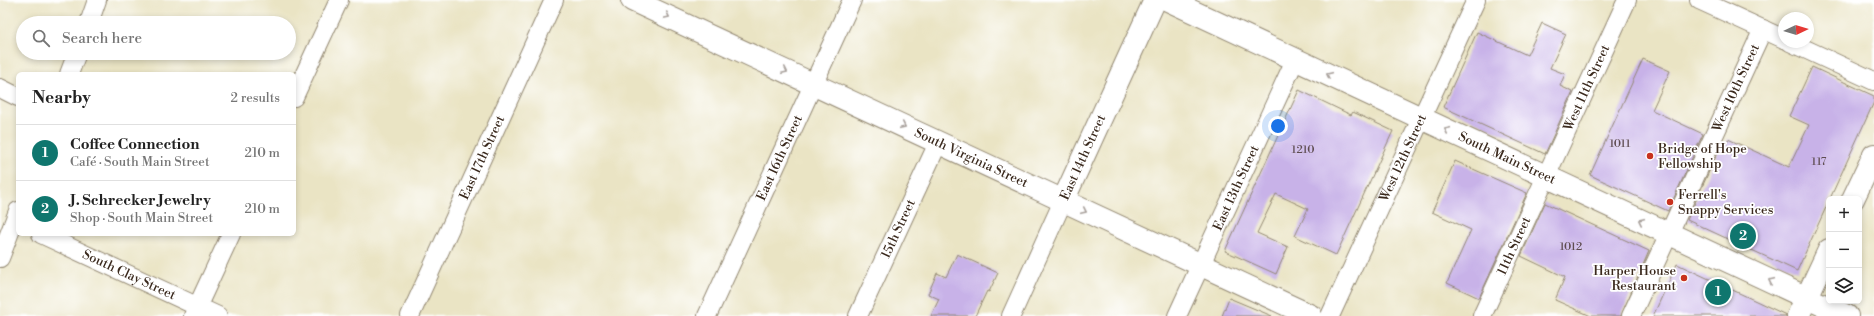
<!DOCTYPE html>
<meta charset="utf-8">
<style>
:root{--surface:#fff;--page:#f6f6f6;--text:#222;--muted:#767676;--line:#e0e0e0;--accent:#0f766e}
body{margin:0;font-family:"Libre Bodoni",serif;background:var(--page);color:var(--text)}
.controls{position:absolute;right:12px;bottom:12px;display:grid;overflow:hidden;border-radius:6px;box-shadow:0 2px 6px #0003}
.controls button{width:36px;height:36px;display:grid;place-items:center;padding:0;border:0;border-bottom:1px solid var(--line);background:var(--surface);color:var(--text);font:20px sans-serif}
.compass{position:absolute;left:1778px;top:12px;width:36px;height:36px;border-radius:50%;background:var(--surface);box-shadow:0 2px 6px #0003;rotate:86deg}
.you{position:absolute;left:1278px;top:126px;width:14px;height:14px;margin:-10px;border:3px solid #fff;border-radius:50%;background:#1a73e8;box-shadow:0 0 0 6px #1a73e833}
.badge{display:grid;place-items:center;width:26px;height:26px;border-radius:50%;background:var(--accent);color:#fff;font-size:13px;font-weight:700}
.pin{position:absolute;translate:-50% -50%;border:2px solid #fff;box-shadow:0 1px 4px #0006}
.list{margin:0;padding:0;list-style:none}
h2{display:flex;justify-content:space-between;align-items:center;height:52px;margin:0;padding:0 16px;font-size:17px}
h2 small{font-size:13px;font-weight:400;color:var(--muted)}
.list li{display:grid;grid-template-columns:26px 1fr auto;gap:12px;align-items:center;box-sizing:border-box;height:56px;padding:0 16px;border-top:1px solid var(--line)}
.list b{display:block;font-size:15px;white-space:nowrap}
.list p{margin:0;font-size:13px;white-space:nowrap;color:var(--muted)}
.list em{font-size:13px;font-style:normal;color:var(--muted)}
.icon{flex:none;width:22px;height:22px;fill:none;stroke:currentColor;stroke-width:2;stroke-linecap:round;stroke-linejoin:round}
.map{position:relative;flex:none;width:1874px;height:316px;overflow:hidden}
.search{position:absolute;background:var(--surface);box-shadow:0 2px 6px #0003;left:16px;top:16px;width:280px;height:44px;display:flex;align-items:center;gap:10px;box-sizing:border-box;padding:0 14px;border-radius:22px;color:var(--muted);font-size:15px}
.panel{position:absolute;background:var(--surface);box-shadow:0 2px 6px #0003;left:16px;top:72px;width:280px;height:164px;border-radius:6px}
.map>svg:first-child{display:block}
</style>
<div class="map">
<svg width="1874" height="316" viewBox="0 0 1874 316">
<rect width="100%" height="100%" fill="#fff"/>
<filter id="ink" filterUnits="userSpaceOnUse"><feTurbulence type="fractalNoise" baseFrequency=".025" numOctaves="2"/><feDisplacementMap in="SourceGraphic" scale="8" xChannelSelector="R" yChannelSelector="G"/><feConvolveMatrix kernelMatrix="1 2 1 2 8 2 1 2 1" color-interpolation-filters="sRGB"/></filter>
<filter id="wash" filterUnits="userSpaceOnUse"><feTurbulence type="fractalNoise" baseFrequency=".012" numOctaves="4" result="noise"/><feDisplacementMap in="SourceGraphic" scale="16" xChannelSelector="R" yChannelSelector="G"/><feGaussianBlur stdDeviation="0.9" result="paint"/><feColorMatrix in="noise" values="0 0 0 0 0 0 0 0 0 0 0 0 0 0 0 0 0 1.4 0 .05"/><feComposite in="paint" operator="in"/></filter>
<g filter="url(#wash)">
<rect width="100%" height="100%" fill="#eae4c4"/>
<g id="blocks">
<!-- building -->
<g fill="#c8b2e8">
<polygon points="1542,23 1566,34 1550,68 1565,74 1560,86 1573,92 1545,154 1443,107 1477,32 1527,55"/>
<polygon points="1643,59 1670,71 1652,110 1703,134 1668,211 1590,175"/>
<polygon points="1812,67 1874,96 1874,102 1797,271 1687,220 1722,143 1726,144 1728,139 1789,167 1809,125 1789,116"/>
<polygon points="1299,90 1351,115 1353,112 1393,131 1336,255 1295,236 1308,209 1276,194 1257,233 1288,247 1276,274 1225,251"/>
<polygon points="1455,161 1527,193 1479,298 1447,283 1471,230 1432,212"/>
<polygon points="1545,203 1649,251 1621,316 1591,316 1555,300 1565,277 1521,256"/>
<polygon points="957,254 998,273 989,292 987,291 975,316 931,316 939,299 928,294 937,273 946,277"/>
<polygon points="1677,264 1786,315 1786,316 1653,316"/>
<polygon points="1229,298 1272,316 1222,316"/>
</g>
</g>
</g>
<g filter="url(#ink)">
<use href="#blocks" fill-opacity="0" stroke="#928771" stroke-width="1"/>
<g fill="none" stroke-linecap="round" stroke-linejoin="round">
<defs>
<g id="minor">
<polyline points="1699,0 1784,39"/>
<polyline points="89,23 97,0"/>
<polyline points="1790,42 1874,81"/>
<polyline points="69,74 77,53"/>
<polyline points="0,88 18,97"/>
<polyline points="294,97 339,0"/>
<path id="s1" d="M41,234L218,316"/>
<polyline points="0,258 18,211"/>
<polyline points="193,316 231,234"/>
<path id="s2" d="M410,316L554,0"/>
<path id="s3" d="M707,316L852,0"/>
<path id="s4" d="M858,316L938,143"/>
<polyline points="1011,316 1063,201"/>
<path id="s5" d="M1177,316L1295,60"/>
<path id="s6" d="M1330,316L1476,0"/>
<path id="s7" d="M1482,316L1627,0"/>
<path id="s8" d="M1631,316L1763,29"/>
</g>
<g id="secondary">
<path id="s9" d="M632,0L1311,316"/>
<path id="s10" d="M1168,0L1807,298"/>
<path id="s11" d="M1063,201L1155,0"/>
</g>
<g id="primary">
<polyline points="1853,199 1874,155"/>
<polyline points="1807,298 1847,316"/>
<polyline points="1798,316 1829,250"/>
</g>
</defs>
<!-- minor casing -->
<use href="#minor" stroke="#928771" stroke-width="20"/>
<!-- secondary casing -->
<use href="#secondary" stroke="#928771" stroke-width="24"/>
<!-- primary casing -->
<use href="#primary" stroke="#928771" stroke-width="24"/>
<!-- minor -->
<use href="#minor" stroke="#fff" stroke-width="18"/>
<!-- secondary -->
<use href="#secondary" stroke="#fff" stroke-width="22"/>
<!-- primary -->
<use href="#primary" stroke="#fff" stroke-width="22"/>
</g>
<!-- one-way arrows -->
<defs><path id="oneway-chevron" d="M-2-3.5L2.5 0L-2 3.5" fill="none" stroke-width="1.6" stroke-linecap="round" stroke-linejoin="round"/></defs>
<g stroke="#a79f9a">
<use href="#oneway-chevron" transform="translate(667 16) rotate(25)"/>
<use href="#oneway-chevron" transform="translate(785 71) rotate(25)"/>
<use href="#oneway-chevron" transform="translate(1329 75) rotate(-155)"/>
<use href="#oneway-chevron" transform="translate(903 126) rotate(25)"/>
<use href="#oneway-chevron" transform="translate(1447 130) rotate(-155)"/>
<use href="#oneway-chevron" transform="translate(1084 211) rotate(25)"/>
<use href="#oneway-chevron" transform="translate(1641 221) rotate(-155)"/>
<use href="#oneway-chevron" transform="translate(1771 281) rotate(-155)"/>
</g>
</g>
<!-- markers -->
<g fill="#c8321e" stroke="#fff" stroke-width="1.5">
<circle cx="1650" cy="156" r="4"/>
<circle cx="1670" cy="202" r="4"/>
<circle cx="1684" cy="278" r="4"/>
</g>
<g text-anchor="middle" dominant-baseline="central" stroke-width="3.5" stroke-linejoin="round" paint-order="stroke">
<!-- number labels -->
<g font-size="11" fill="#5e4c50">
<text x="1620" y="144">1011</text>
<text x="1303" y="150">1210</text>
<text x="1819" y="162">117</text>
<text x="1571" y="247">1012</text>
</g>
<!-- street labels -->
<g font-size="13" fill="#3b2a1e" stroke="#fff">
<text stroke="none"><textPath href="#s7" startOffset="251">West 11th Street</textPath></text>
<text stroke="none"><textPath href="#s8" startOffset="251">West 10th Street</textPath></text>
<text stroke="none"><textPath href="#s2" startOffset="174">East 17th Street</textPath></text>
<text stroke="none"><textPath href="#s3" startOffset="174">East 16th Street</textPath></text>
<text stroke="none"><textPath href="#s9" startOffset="374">South Virginia Street</textPath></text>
<text stroke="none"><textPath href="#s11" startOffset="48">East 14th Street</textPath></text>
<text stroke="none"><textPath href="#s6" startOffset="174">West 12th Street</textPath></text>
<text stroke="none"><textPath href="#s10" startOffset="374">South Main Street</textPath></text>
<text stroke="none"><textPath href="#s5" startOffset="141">East 13th Street</textPath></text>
<text stroke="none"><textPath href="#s4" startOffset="96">15th Street</textPath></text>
<text stroke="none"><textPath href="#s7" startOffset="77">11th Street</textPath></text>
<text stroke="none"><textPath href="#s1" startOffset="97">South Clay Street</textPath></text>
</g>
<!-- poi labels -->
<g font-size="13" fill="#3b2a1e" stroke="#fff" text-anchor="start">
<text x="1658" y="149">Bridge of Hope<tspan x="1658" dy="15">Fellowship</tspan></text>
<text x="1678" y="195">Ferrell's<tspan x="1678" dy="15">Snappy Services</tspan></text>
<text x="1676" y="271" text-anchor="end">Harper House<tspan x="1676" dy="15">Restaurant</tspan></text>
</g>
</g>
</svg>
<div class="controls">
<button>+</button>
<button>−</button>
<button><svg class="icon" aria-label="layers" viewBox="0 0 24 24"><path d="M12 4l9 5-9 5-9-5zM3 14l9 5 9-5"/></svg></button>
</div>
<svg class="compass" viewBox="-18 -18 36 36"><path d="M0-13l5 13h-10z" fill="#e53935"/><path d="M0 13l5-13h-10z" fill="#767676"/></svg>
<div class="you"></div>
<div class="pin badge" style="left:1718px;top:292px">1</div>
<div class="pin badge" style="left:1743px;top:236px">2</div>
<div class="search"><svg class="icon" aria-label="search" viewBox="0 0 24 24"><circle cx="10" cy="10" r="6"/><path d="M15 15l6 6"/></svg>Search here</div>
<section class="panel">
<h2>Nearby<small>2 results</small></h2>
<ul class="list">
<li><span class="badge">1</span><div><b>Coffee Connection</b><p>Café · South Main Street</p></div><em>210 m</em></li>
<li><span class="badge">2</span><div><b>J. Schrecker Jewelry</b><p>Shop · South Main Street</p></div><em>210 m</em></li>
</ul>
</section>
</div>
